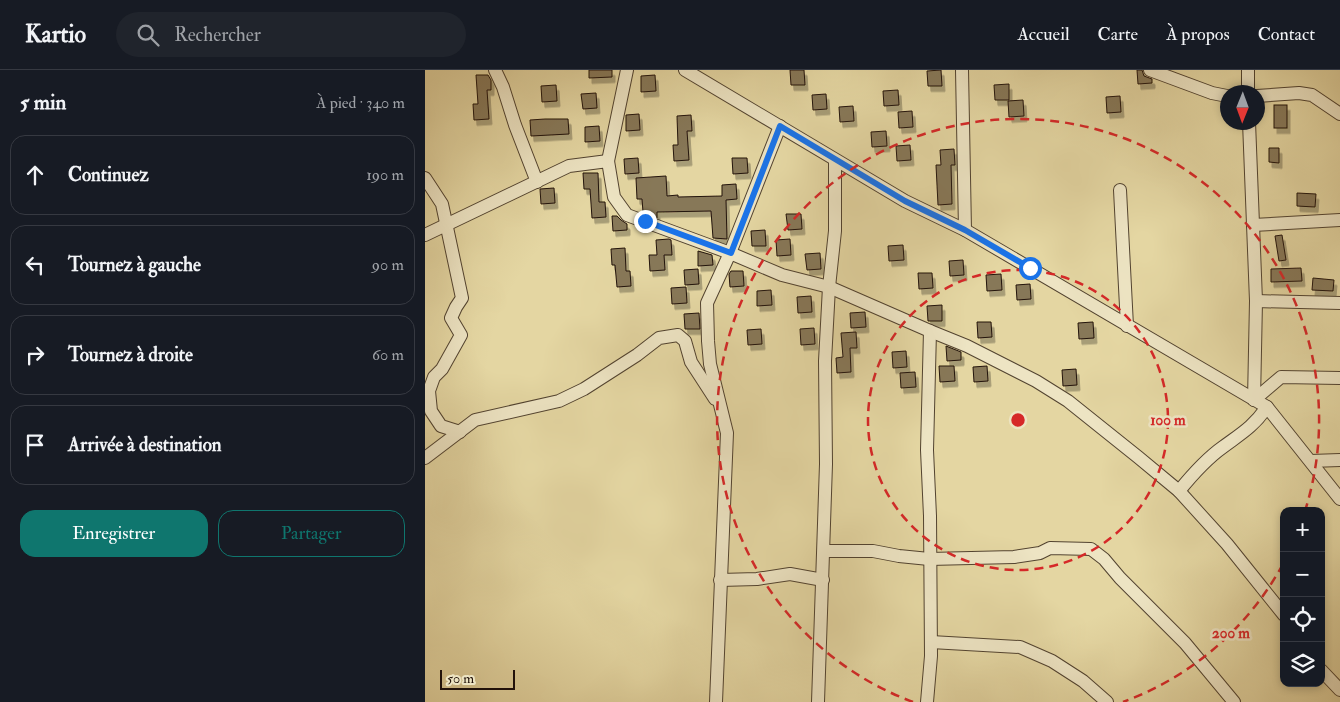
<!DOCTYPE html>
<html lang="fr">
<meta charset="utf-8">
<style>
:root{--surface:#171b24;--page:#20242c;--text:#f1f3f6;--muted:#9ea1a6;--line:#363941;--accent:#0f766e}
body{margin:0;font-family:"IM FELL Double Pica",serif;background:var(--page);color:var(--text)}
.controls{position:absolute;right:15px;bottom:15px;display:grid;overflow:hidden;border-radius:10px;box-shadow:0 2px 8px #0003}
.controls button{width:45px;height:45px;display:grid;place-items:center;padding:0;border:0;border-bottom:1px solid var(--line);background:var(--surface);color:var(--text);font:25px sans-serif}
.compass{position:absolute;left:795px;top:15px;width:45px;height:45px;border-radius:50%;background:var(--surface);box-shadow:0 2px 8px #0003;rotate:181deg}
.scale{position:absolute;left:15px;bottom:12px;width:75px;box-sizing:border-box;padding-left:5px;border:2px solid #22120a;border-top:0;font-size:14px;line-height:18px;white-space:nowrap;color:#22120a;-webkit-text-stroke:4px #ede4c3;paint-order:stroke}
.stop{position:absolute;width:15px;height:15px;margin:-11px;border:4px solid #1a73e8;border-radius:50%;background:#fff}
.stop.end{background:#1a73e8;border-color:#fff;box-shadow:0 1px 5px #0008}
.list{margin:0;padding:0;list-style:none}
h2{display:flex;justify-content:space-between;align-items:center;height:65px;margin:0;padding:0 20px;font-size:21px}
h2 small{font-size:16px;font-weight:400;color:var(--muted)}
.list li{display:grid;grid-template-columns:32px 1fr auto;gap:15px;align-items:center;box-sizing:border-box;height:80px;margin:0 10px 10px;padding:0 10px;border:1px solid var(--line);border-radius:15px}
.list b{display:block;font-size:19px;white-space:nowrap}
.list em{font-size:16px;font-style:normal;color:var(--muted)}
.actions{display:flex;gap:10px;padding:15px 20px}
.actions a{flex:1;padding:11px 0;border:1px solid var(--accent);border-radius:15px;text-align:center;font-size:18px;color:var(--accent)}
.actions .main{background:var(--accent);color:#fff}
.icon{flex:none;width:28px;height:28px;fill:none;stroke:currentColor;stroke-width:2;stroke-linecap:round;stroke-linejoin:round}
.map{position:relative;flex:none;width:915px;height:632px;overflow:hidden}
header{display:flex;align-items:center;gap:30px;box-sizing:border-box;height:70px;padding:0 25px;background:var(--surface);border-bottom:1px solid var(--line)}
header strong{font-size:24px}
nav{display:flex;gap:28px;margin-inline-start:auto;font-size:18px}
.search{width:350px;height:45px;background:var(--page);display:flex;align-items:center;gap:12px;box-sizing:border-box;padding:0 18px;border-radius:28px;color:var(--muted);font-size:19px}
main{display:flex}
aside{flex:1;background:var(--surface)}
.map>svg:first-child{display:block}
</style>
<header>
<strong>Kartio</strong>
<div class="search"><svg class="icon" aria-label="search" viewBox="0 0 24 24"><circle cx="10" cy="10" r="6"/><path d="M15 15l6 6"/></svg>Rechercher</div>
<nav><a>Accueil</a><a>Carte</a><a>À propos</a><a>Contact</a></nav>
</header>
<main>
<aside>
<h2>5 min<small>À pied · 340 m</small></h2>
<ul class="list">
<li><svg class="icon" aria-label="ahead" viewBox="0 0 24 24"><path d="M12 20V5M6 11l6-6 6 6"/></svg><div><b>Continuez</b></div><em>190 m</em></li>
<li><svg class="icon" aria-label="left" viewBox="0 0 24 24"><path d="M17 20v-9H6M10 6l-5 5 5 5"/></svg><div><b>Tournez à gauche</b></div><em>90 m</em></li>
<li><svg class="icon" aria-label="right" viewBox="0 0 24 24"><path d="M7 20v-9h11M14 6l5 5-5 5"/></svg><div><b>Tournez à droite</b></div><em>60 m</em></li>
<li><svg class="icon" aria-label="arrive" viewBox="0 0 24 24"><path d="M6 21V4h12l-3 4 3 4H6"/></svg><div><b>Arrivée à destination</b></div></li>
</ul>
<div class="actions"><a class="main">Enregistrer</a><a>Partager</a></div>
</aside>
<div class="map">
<svg width="915" height="632" viewBox="0 0 915 632">
<defs>
<filter id="shadow"><feDropShadow dx="3" dy="5.5" stdDeviation="0" flood-color="#0004"/></filter>
</defs>
<rect width="100%" height="100%" fill="#e4d6a2"/>
<filter id="stains"><feTurbulence type="fractalNoise" baseFrequency=".004" numOctaves="4"/><feColorMatrix values="0 0 0 0 .2 0 0 0 0 .09 0 0 0 0 .02 0 0 0 .5 -.17"/></filter>
<radialGradient id="worn" r=".72"><stop offset=".6" stop-color="#630" stop-opacity="0"/><stop offset="1" stop-color="#630" stop-opacity=".3"/></radialGradient>
<!-- building -->
<g fill="#877859" stroke="#22120a" filter="url(#shadow)">
<polygon points="164,0 187,0 187,7 164,8"/>
<polygon points="365,0 379,0 380,15 366,15"/>
<polygon points="516,0 517,16 503,16 502,1"/>
<polygon points="712,0 717,0 719,6 727,9 727,13 713,14"/>
<polygon points="51,5 63,5 66,10 66,20 62,20 64,49 49,50 48,34 53,34"/>
<polygon points="230,5 231,21 216,22 216,6"/>
<polygon points="584,14 584,30 570,30 569,15"/>
<polygon points="131,15 132,31 117,32 116,16"/>
<polygon points="473,20 474,35 459,36 458,21"/>
<polygon points="171,23 172,38 158,39 156,24"/>
<polygon points="401,24 402,39 388,40 387,25"/>
<polygon points="695,26 696,42 682,43 681,27"/>
<polygon points="598,30 599,46 584,47 583,31"/>
<rect x="849" y="35" width="13" height="23"/>
<polygon points="428,36 429,51 415,52 414,37"/>
<polygon points="487,41 488,57 474,58 473,42"/>
<polygon points="214,44 215,60 201,61 201,45"/>
<polygon points="266,45 267,61 262,61 264,90 249,91 248,75 253,75 252,46"/>
<polygon points="120,49 143,49 144,64 106,66 105,50"/>
<polygon points="174,56 175,71 160,72 160,57"/>
<polygon points="461,61 462,76 447,77 446,62"/>
<polygon points="485,75 486,90 472,91 471,76"/>
<polygon points="844,78 854,78 854,93 844,92"/>
<polygon points="529,79 530,95 526,95 527,134 513,135 511,95 516,95 515,80"/>
<polygon points="213,88 214,103 200,104 199,89"/>
<polygon points="307,88 322,88 323,103 308,104"/>
<polygon points="158,103 173,103 174,132 180,132 181,147 167,148 165,119 159,119"/>
<polygon points="241,106 242,126 253,125 253,127 297,126 297,115 311,114 312,129 301,130 302,169 288,168 286,141 232,142 232,148 218,142 217,129 212,129 211,108"/>
<polygon points="129,118 130,133 116,134 115,119"/>
<polygon points="872,123 891,124 890,137 872,136"/>
<polygon points="361,144 376,144 377,159 363,160"/>
<polygon points="187,146 192,146 196,150 202,154 202,160 188,161"/>
<polygon points="340,160 341,176 327,176 326,161"/>
<polygon points="857,165 861,190 854,191 850,166"/>
<polygon points="244,169 246,170 247,185 239,185 240,200 225,201 224,185 232,185 231,170"/>
<polygon points="365,169 366,185 352,186 351,170"/>
<polygon points="478,175 479,190 464,191 463,176"/>
<polygon points="200,178 201,201 205,201 206,216 192,217 190,195 187,195 186,179"/>
<polygon points="273,181 287,185 288,195 273,196"/>
<polygon points="395,183 396,199 382,200 380,184"/>
<polygon points="538,190 539,205 525,206 524,191"/>
<polygon points="876,198 877,211 846,212 846,199"/>
<polygon points="273,199 274,214 260,215 259,200"/>
<polygon points="306,201 318,201 319,216 305,217 304,204"/>
<polygon points="493,203 507,203 508,218 494,219"/>
<polygon points="576,204 577,220 562,221 561,205"/>
<polygon points="888,208 909,210 908,221 887,220"/>
<polygon points="605,214 606,229 592,230 591,215"/>
<polygon points="261,217 262,233 247,234 246,218"/>
<polygon points="346,220 347,235 332,236 332,221"/>
<polygon points="386,226 387,242 373,243 372,227"/>
<polygon points="517,235 517,251 503,251 502,236"/>
<polygon points="440,242 441,257 426,258 425,243"/>
<polygon points="274,243 275,259 260,259 259,244"/>
<polygon points="552,252 566,252 567,267 553,268"/>
<polygon points="668,252 669,268 654,269 653,253"/>
<polygon points="389,258 390,274 376,275 375,259"/>
<polygon points="336,259 337,274 323,275 322,260"/>
<polygon points="431,262 432,278 425,278 426,302 412,303 411,288 418,287 416,263"/>
<polygon points="521,276 536,282 536,290 522,291"/>
<polygon points="481,281 482,297 468,298 467,282"/>
<polygon points="514,296 529,296 530,311 515,312"/>
<polygon points="562,296 563,311 549,312 548,297"/>
<polygon points="651,299 652,315 638,316 637,300"/>
<polygon points="490,302 491,317 476,318 475,303"/>
</g>
<g fill="none" stroke-linecap="round" stroke-linejoin="round">
<defs>
<g id="minor">
<polyline points="70,0 78,17 90,55 112,112"/>
<polyline points="260,0 480,131 540,160 842,337 915,429"/>
<polyline points="537,0 540,160"/>
<polyline points="725,0 787,23 802,26"/>
<polyline points="823,0 823,22"/>
<polyline points="832,26 874,23 887,25 915,44"/>
<polyline points="824,52 831,231 829,330"/>
<polyline points="183,91 202,0"/>
<polyline points="0,108 17,134 37,228 31,237 26,248 36,265 17,299 9,307 4,321 6,341 16,356 35,362"/>
<polyline points="695,120 702,256"/>
<polyline points="828,155 915,150"/>
<polyline points="0,165 144,96 183,91 189,127 202,145 305,183 357,205 404,217 505,261 542,276 611,311 643,331 713,387 754,421 802,474 859,545"/>
<polyline points="831,231 915,233"/>
<polyline points="829,330 856,307 915,308"/>
<polyline points="0,388 50,350 134,331 159,319 212,285 234,268 253,265 260,271 266,292 290,329"/>
<polyline points="886,391 915,390"/>
<path d="M754,421C767,405 781,389 798,377C817,363 828,357 842,337"/>
<polyline points="399,481 448,481 474,486 504,489 589,487 615,483 625,478 666,479 679,489 695,508 760,573 809,632"/>
<polyline points="295,510 332,509 365,504 398,510"/>
<polyline points="506,572 595,577 627,591 658,611 682,632"/>
<polyline points="896,600 915,620"/>
<polyline points="291,632 302,363 285,294 283,271 282,233 305,183 355,56"/>
<polyline points="393,632 401,394 400,291 404,217 410,161 410,90"/>
<polyline points="502,632 506,586 505,446 502,380 505,261"/>
</g>
</defs>
<!-- minor casing -->
<use href="#minor" stroke="#524330" stroke-width="14"/>
<!-- minor -->
<use href="#minor" stroke="#ede4c3" stroke-width="12"/>
</g>
<g fill="none" stroke-linecap="round" stroke-linejoin="round">
<!-- route -->
<polyline stroke="#1a73e8" stroke-width="6" points="220,151 306,183 355,56 480,131 540,160 605,198"/>
</g>
<!-- distance rings -->
<g fill="none" stroke="#d62828" stroke-width="2.5" stroke-dasharray="9 6">
<circle cx="593" cy="350" r="150"/>
<path d="M858 494A301 301 0 0 1 698 632M488 632A301 301 0 1 1 880 441"/>
</g>
<circle cx="593" cy="350" r="8" fill="#d62828" stroke="#ede4c3" stroke-width="2.5"/>
<g font-size="15" text-anchor="middle" font-weight="bold" fill="#d62828" stroke="#ede4c3" stroke-width="5" stroke-linejoin="round" paint-order="stroke">
<text x="743" y="355">100 m</text>
<text x="806" y="568">200 m</text>
</g>
<rect width="100%" height="100%" filter="url(#stains)"/>
<rect width="100%" height="100%" fill="url(#worn)"/>
</svg>
<div class="controls">
<button>+</button>
<button>−</button>
<button><svg class="icon" aria-label="locate" viewBox="0 0 24 24"><circle cx="12" cy="12" r="6"/><path d="M12 2v4M12 18v4M2 12h4M18 12h4"/></svg></button>
<button><svg class="icon" aria-label="layers" viewBox="0 0 24 24"><path d="M12 4l9 5-9 5-9-5zM3 14l9 5 9-5"/></svg></button>
</div>
<svg class="compass" viewBox="-18 -18 36 36"><path d="M0-13l5 13h-10z" fill="#e53935"/><path d="M0 13l5-13h-10z" fill="#9ea1a6"/></svg>
<div class="scale">50 m</div>
<div class="stop" style="left:605px;top:198px"></div>
<div class="stop end" style="left:220px;top:151px"></div>
</div>
</main>
